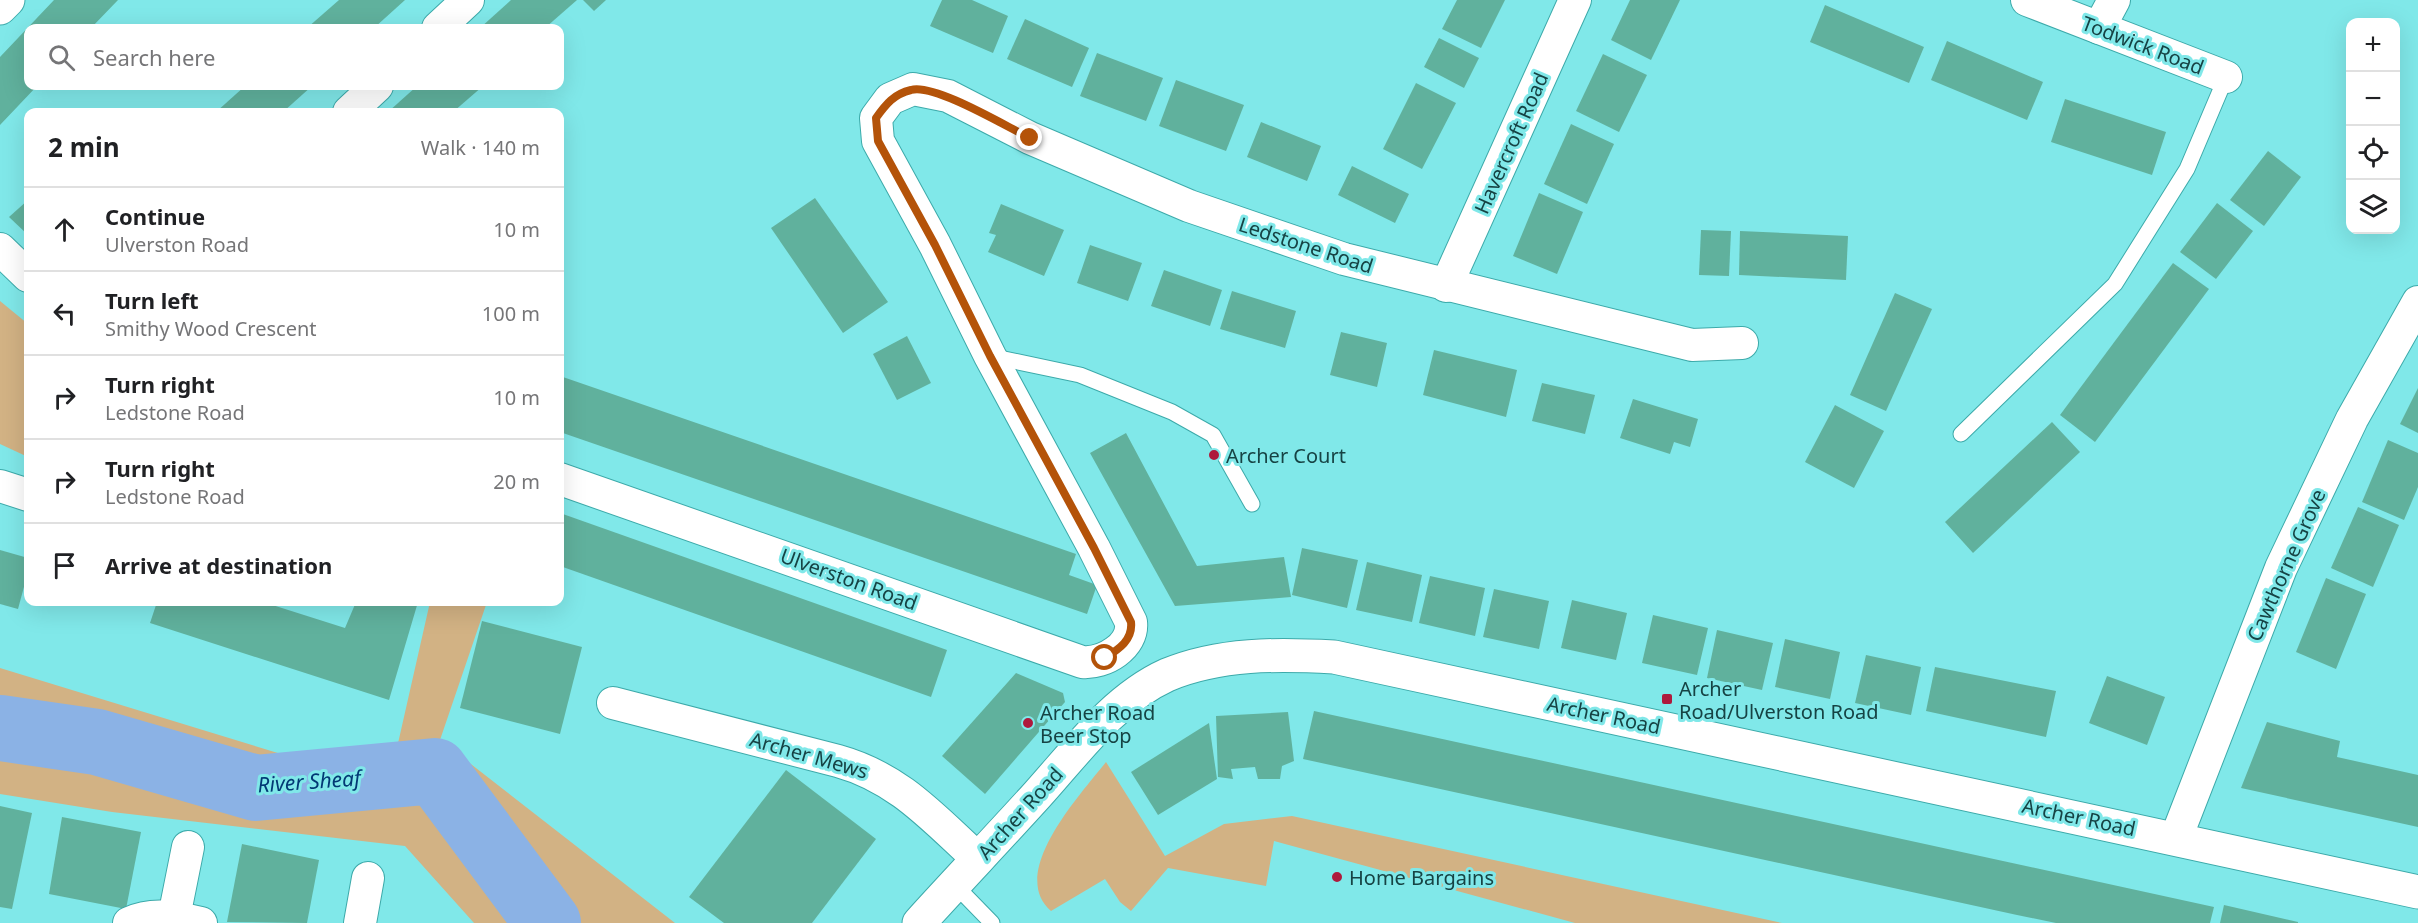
<!DOCTYPE html>
<meta charset="utf-8">
<style>
:root{--surface:#fff;--page:#f2f2f2;--text:#202124;--muted:#757577;--line:#e0e0e0}
body{margin:0;font-family:"Noto Sans",sans-serif;background:var(--page);color:var(--text)}
.controls{position:absolute;right:18px;top:18px;display:grid;overflow:hidden;border-radius:12px;box-shadow:0 6px 24px #0002}
.controls button{width:54px;height:54px;display:grid;place-items:center;padding:0;border:0;border-bottom:2px solid var(--line);background:var(--surface);color:var(--text);font:30px sans-serif}
.stop{position:absolute;width:18px;height:18px;margin:-14px;border:4px solid #b45309;border-radius:50%;background:#fff}
.stop.end{background:#b45309;border-color:#fff;box-shadow:0 2px 6px #0008}
.list{margin:0;padding:0;list-style:none}
h2{display:flex;justify-content:space-between;align-items:center;height:78px;margin:0;padding:0 24px;font-size:26px}
h2 small{font-size:20px;font-weight:400;color:var(--muted)}
.list li{display:grid;grid-template-columns:39px 1fr auto;gap:18px;align-items:center;box-sizing:border-box;height:84px;padding:0 24px;border-top:2px solid var(--line)}
.list b{display:block;font-size:22px;white-space:nowrap}
.list p{margin:0;font-size:20px;white-space:nowrap;color:var(--muted)}
.list em{font-size:20px;font-style:normal;color:var(--muted)}
.icon{flex:none;width:33px;height:33px;fill:none;stroke:currentColor;stroke-width:2;stroke-linecap:round;stroke-linejoin:round}
.map{position:relative;flex:none;width:2418px;height:923px;overflow:hidden}
.search{position:absolute;background:var(--surface);box-shadow:0 6px 24px #0002;left:24px;top:24px;width:540px;height:66px;display:flex;align-items:center;gap:15px;box-sizing:border-box;padding:0 21px;border-radius:12px;color:var(--muted);font-size:22px}
.panel{position:absolute;background:var(--surface);box-shadow:0 6px 24px #0002;left:24px;top:108px;width:540px;height:498px;border-radius:12px}
.map>svg:first-child{display:block}
</style>
<div class="map">
<svg width="2418" height="923" viewBox="0 0 2418 923">
<rect width="100%" height="100%" fill="#80e8e9"/>
<!-- green -->
<g fill="#d2b284">
<polygon points="0,301 28,324 28,457 0,444"/>
<polygon points="430,602 487,602 440,740 675,923 474,923 405,846 112,812 0,794 0,668 327,768 394,761"/>
<path d="M1106,762L1165,856L1224,824L1292,816L1782,923H1575L1274,841L1266,886L1168,868L1131,911L1120,902L1105,879L1051,911C1007,873 1081,794 1106,762Z"/>
</g>
<g fill="none" stroke-linecap="round" stroke-linejoin="round">
<!-- river -->
<polyline stroke="#8bb2e5" stroke-width="66" points="0,728 97,742 256,788 435,771 548,923"/>
</g>
<!-- building -->
<g fill="#60b19d">
<polygon points="54,0 118,0 91,28 28,28 28,86 37,86 0,125 0,57"/>
<polygon points="339,0 405,0 374,28 307,28"/>
<polygon points="511,0 577,0 545,28 480,28"/>
<polygon points="583,0 606,0 594,11"/>
<polygon points="942,0 972,0 1008,16 993,53 930,26"/>
<polygon points="1457,0 1505,0 1481,48 1442,29"/>
<polygon points="1630,0 1680,0 1651,60 1611,40"/>
<polygon points="1825,5 1924,47 1909,83 1810,42"/>
<polygon points="1025,19 1089,48 1072,87 1007,59"/>
<polygon points="1439,38 1479,58 1464,88 1424,67"/>
<polygon points="1947,41 2043,82 2027,120 1931,80"/>
<polygon points="1097,53 1163,78 1146,121 1080,96"/>
<polygon points="1603,54 1647,75 1619,132 1576,111"/>
<polygon points="1176,80 1244,105 1226,151 1159,126"/>
<polygon points="1416,83 1456,103 1422,169 1383,149"/>
<polygon points="245,86 312,86 283,112 216,112"/>
<polygon points="417,86 483,86 453,112 388,112"/>
<polygon points="2065,99 2166,132 2152,175 2051,142"/>
<polygon points="1261,122 1321,146 1307,181 1247,157"/>
<polygon points="1571,124 1614,144 1587,204 1544,184"/>
<polygon points="2268,151 2301,177 2264,226 2230,200"/>
<polygon points="1352,166 1409,194 1395,223 1338,195"/>
<polygon points="1539,193 1583,212 1557,274 1513,256"/>
<polygon points="815,198 888,302 843,333 771,228"/>
<polygon points="28,200 28,235 9,217"/>
<polygon points="2217,203 2253,231 2216,279 2180,252"/>
<polygon points="1001,204 1064,230 1044,276 988,252 996,235 989,233"/>
<polygon points="1701,230 1731,231 1729,276 1699,275"/>
<polygon points="1740,231 1848,236 1846,280 1739,275"/>
<polygon points="1090,245 1142,263 1128,301 1077,283"/>
<polygon points="2173,263 2209,289 2095,442 2060,415"/>
<polygon points="1164,270 1222,290 1210,326 1151,306"/>
<polygon points="1232,291 1296,311 1285,348 1220,329"/>
<polygon points="1895,293 1932,309 1886,411 1850,395"/>
<polygon points="1341,332 1387,343 1377,387 1330,375"/>
<polygon points="907,336 931,383 897,400 873,354"/>
<polygon points="1434,350 1517,370 1506,417 1423,395"/>
<polygon points="560,376 1076,554 1069,575 1097,585 1087,614 560,432"/>
<polygon points="1542,383 1595,395 1585,434 1532,421"/>
<polygon points="2418,388 2418,433 2400,424"/>
<polygon points="1633,399 1698,419 1690,447 1674,442 1670,454 1620,438"/>
<polygon points="1835,405 1884,431 1854,488 1805,462"/>
<polygon points="2052,422 2080,452 1973,553 1945,522"/>
<polygon points="1126,433 1197,566 1284,557 1291,597 1175,606 1090,453"/>
<polygon points="2388,440 2418,453 2418,487 2404,520 2362,502"/>
<polygon points="2358,507 2399,525 2373,587 2331,568"/>
<polygon points="560,513 947,650 931,697 560,566"/>
<polygon points="1302,548 1358,560 1347,608 1292,595"/>
<polygon points="0,550 28,558 28,572 18,609 0,604"/>
<polygon points="1367,562 1422,575 1412,622 1356,610"/>
<polygon points="1430,576 1485,588 1475,636 1419,623"/>
<polygon points="2326,578 2366,594 2336,669 2296,652"/>
<polygon points="1494,589 1549,601 1539,649 1483,637"/>
<polygon points="1572,600 1627,613 1616,660 1561,648"/>
<polygon points="157,602 263,602 345,628 356,602 418,602 389,700 150,623"/>
<polygon points="1653,615 1708,628 1697,675 1642,663"/>
<polygon points="482,621 582,647 560,734 460,708"/>
<polygon points="1717,630 1773,643 1762,690 1707,678"/>
<polygon points="1785,639 1840,652 1830,699 1775,687"/>
<polygon points="1866,655 1921,667 1911,715 1855,703"/>
<polygon points="1935,667 2056,691 2046,737 1926,711"/>
<polygon points="1016,673 1063,693 1065,702 985,794 942,756"/>
<polygon points="2107,676 2165,697 2147,745 2089,723"/>
<polygon points="1314,711 1980,856 2214,907 2210,923 2056,923 2017,915 1303,759"/>
<polygon points="1288,712 1294,761 1282,766 1280,779 1258,779 1255,767 1231,769 1233,779 1218,777 1216,716"/>
<polygon points="2267,722 2340,741 2337,757 2418,775 2418,827 2241,788"/>
<polygon points="1209,723 1217,779 1158,815 1131,772"/>
<polygon points="786,770 876,839 812,923 724,923 689,897"/>
<polygon points="0,806 32,813 12,909 0,907"/>
<polygon points="62,817 141,832 126,909 49,894"/>
<polygon points="242,844 319,860 307,923 227,922"/>
<polygon points="2224,905 2298,922 2298,923 2220,923"/>
</g>
<g fill="none" stroke-linecap="round" stroke-linejoin="round">
<defs>
<g id="service">
<polyline points="990,356 1080,375 1172,412 1213,435 1252,504"/>
<polyline points="1961,434 2115,284 2187,169 2226,77"/>
<polyline points="955,885 992,923"/>
</g>
<g id="minor">
<polyline points="2027,0 2226,77"/>
<polyline points="438,28 468,0"/>
<polyline points="2099,28 2114,0"/>
<polyline points="349,112 377,86"/>
<polyline points="0,249 28,276"/>
<polyline points="1446,286 1575,0"/>
<path d="M560,479L1082,662C1104,664 1134,646 1131,622L1094,548L990,356L935,245L878,141L876,118L890,99L913,89L948,96L1030,138L1189,206L1344,259L1692,345L1742,343"/>
<polyline points="0,486 28,495"/>
<path d="M613,703L838,761C899,778 933,818 978,859"/>
<polyline points="2176,838 2281,568 2352,419 2418,302"/>
<polyline points="174,917 188,847"/>
<path d="M129,923C153,912 176,917 201,923"/>
<polyline points="360,923 368,878"/>
</g>
<g id="tertiary">
<polyline points="0,8 8,0"/>
<path d="M919,923C958,880 998,838 1037,795C1075,753 1114,699 1167,675C1220,653 1278,654 1334,657L2418,892"/>
</g>
</defs>
<!-- service casing -->
<use href="#service" stroke="#3caaaa" stroke-width="17"/>
<!-- minor casing -->
<use href="#minor" stroke="#3caaaa" stroke-width="34"/>
<!-- tertiary casing -->
<use href="#tertiary" stroke="#3caaaa" stroke-width="35"/>
<!-- service -->
<use href="#service" stroke="#fff" stroke-width="15"/>
<!-- minor -->
<use href="#minor" stroke="#fff" stroke-width="32"/>
<!-- tertiary -->
<use href="#tertiary" stroke="#fff" stroke-width="33"/>
</g>
<g fill="none" stroke-linecap="round" stroke-linejoin="round">
<!-- route -->
<path stroke="#b45309" stroke-width="8" d="M1030,138C1007,127 934,83 911,90C894,94 886,104 876,118L878,141L935,245L990,356L1094,548L1131,622C1133,640 1119,649 1105,658"/>
</g>
<!-- markers -->
<g fill="#ae1a3c" stroke="#80e8e9" stroke-width="2">
<circle cx="1214" cy="455" r="6"/>
<rect x="1661" y="693" width="12" height="12" rx="3"/>
<circle cx="1028" cy="723" r="6"/>
<circle cx="1337" cy="877" r="6"/>
</g>
<g text-anchor="middle" dominant-baseline="central" stroke-width="6" stroke-linejoin="round" paint-order="stroke">
<!-- street labels -->
<g font-size="20" fill="#164344" stroke="#80e8e9">
<text transform="translate(2143 45) rotate(21)">Todwick Road</text>
<text transform="translate(1511 143) rotate(-66)">Havercroft Road</text>
<text transform="translate(1306 245) rotate(18)">Ledstone Road</text>
<text transform="translate(2286 565) rotate(-66)">Cawthorne Grove</text>
<text transform="translate(849 579) rotate(20)">Ulverston Road</text>
<text transform="translate(1604 715) rotate(12)">Archer Road</text>
<text transform="translate(809 755) rotate(16)">Archer Mews</text>
<text transform="translate(1020 813) rotate(-48)">Archer Road</text>
<text transform="translate(2079 817) rotate(12)">Archer Road</text>
</g>
<!-- poi labels -->
<g font-size="20" fill="#164344" stroke="#80e8e9" text-anchor="start">
<text x="1226" y="455">Archer Court</text>
<text x="1679" y="688">Archer<tspan x="1679" dy="23">Road/Ulverston Road</tspan></text>
<text x="1040" y="712">Archer Road<tspan x="1040" dy="23">Beer Stop</tspan></text>
<text x="1349" y="877">Home Bargains</text>
</g>
<!-- water labels -->
<g font-size="21" font-style="italic" fill="#023874" stroke="#80e8e9">
<text transform="translate(309 781) rotate(-4)">River Sheaf</text>
</g>
</g>
</svg>
<div class="controls">
<button>+</button>
<button>−</button>
<button><svg class="icon" aria-label="locate" viewBox="0 0 24 24"><circle cx="12" cy="12" r="6"/><path d="M12 2v4M12 18v4M2 12h4M18 12h4"/></svg></button>
<button><svg class="icon" aria-label="layers" viewBox="0 0 24 24"><path d="M12 4l9 5-9 5-9-5zM3 14l9 5 9-5"/></svg></button>
</div>
<div class="stop" style="left:1105px;top:658px"></div>
<div class="stop end" style="left:1030px;top:138px"></div>
<div class="search"><svg class="icon" aria-label="search" viewBox="0 0 24 24"><circle cx="10" cy="10" r="6"/><path d="M15 15l6 6"/></svg>Search here</div>
<section class="panel">
<h2>2 min<small>Walk · 140 m</small></h2>
<ul class="list">
<li><svg class="icon" aria-label="ahead" viewBox="0 0 24 24"><path d="M12 20V5M6 11l6-6 6 6"/></svg><div><b>Continue</b><p>Ulverston Road</p></div><em>10 m</em></li>
<li><svg class="icon" aria-label="left" viewBox="0 0 24 24"><path d="M17 20v-9H6M10 6l-5 5 5 5"/></svg><div><b>Turn left</b><p>Smithy Wood Crescent</p></div><em>100 m</em></li>
<li><svg class="icon" aria-label="right" viewBox="0 0 24 24"><path d="M7 20v-9h11M14 6l5 5-5 5"/></svg><div><b>Turn right</b><p>Ledstone Road</p></div><em>10 m</em></li>
<li><svg class="icon" aria-label="right" viewBox="0 0 24 24"><path d="M7 20v-9h11M14 6l5 5-5 5"/></svg><div><b>Turn right</b><p>Ledstone Road</p></div><em>20 m</em></li>
<li><svg class="icon" aria-label="arrive" viewBox="0 0 24 24"><path d="M6 21V4h12l-3 4 3 4H6"/></svg><div><b>Arrive at destination</b></div></li>
</ul>
</section>
</div>
